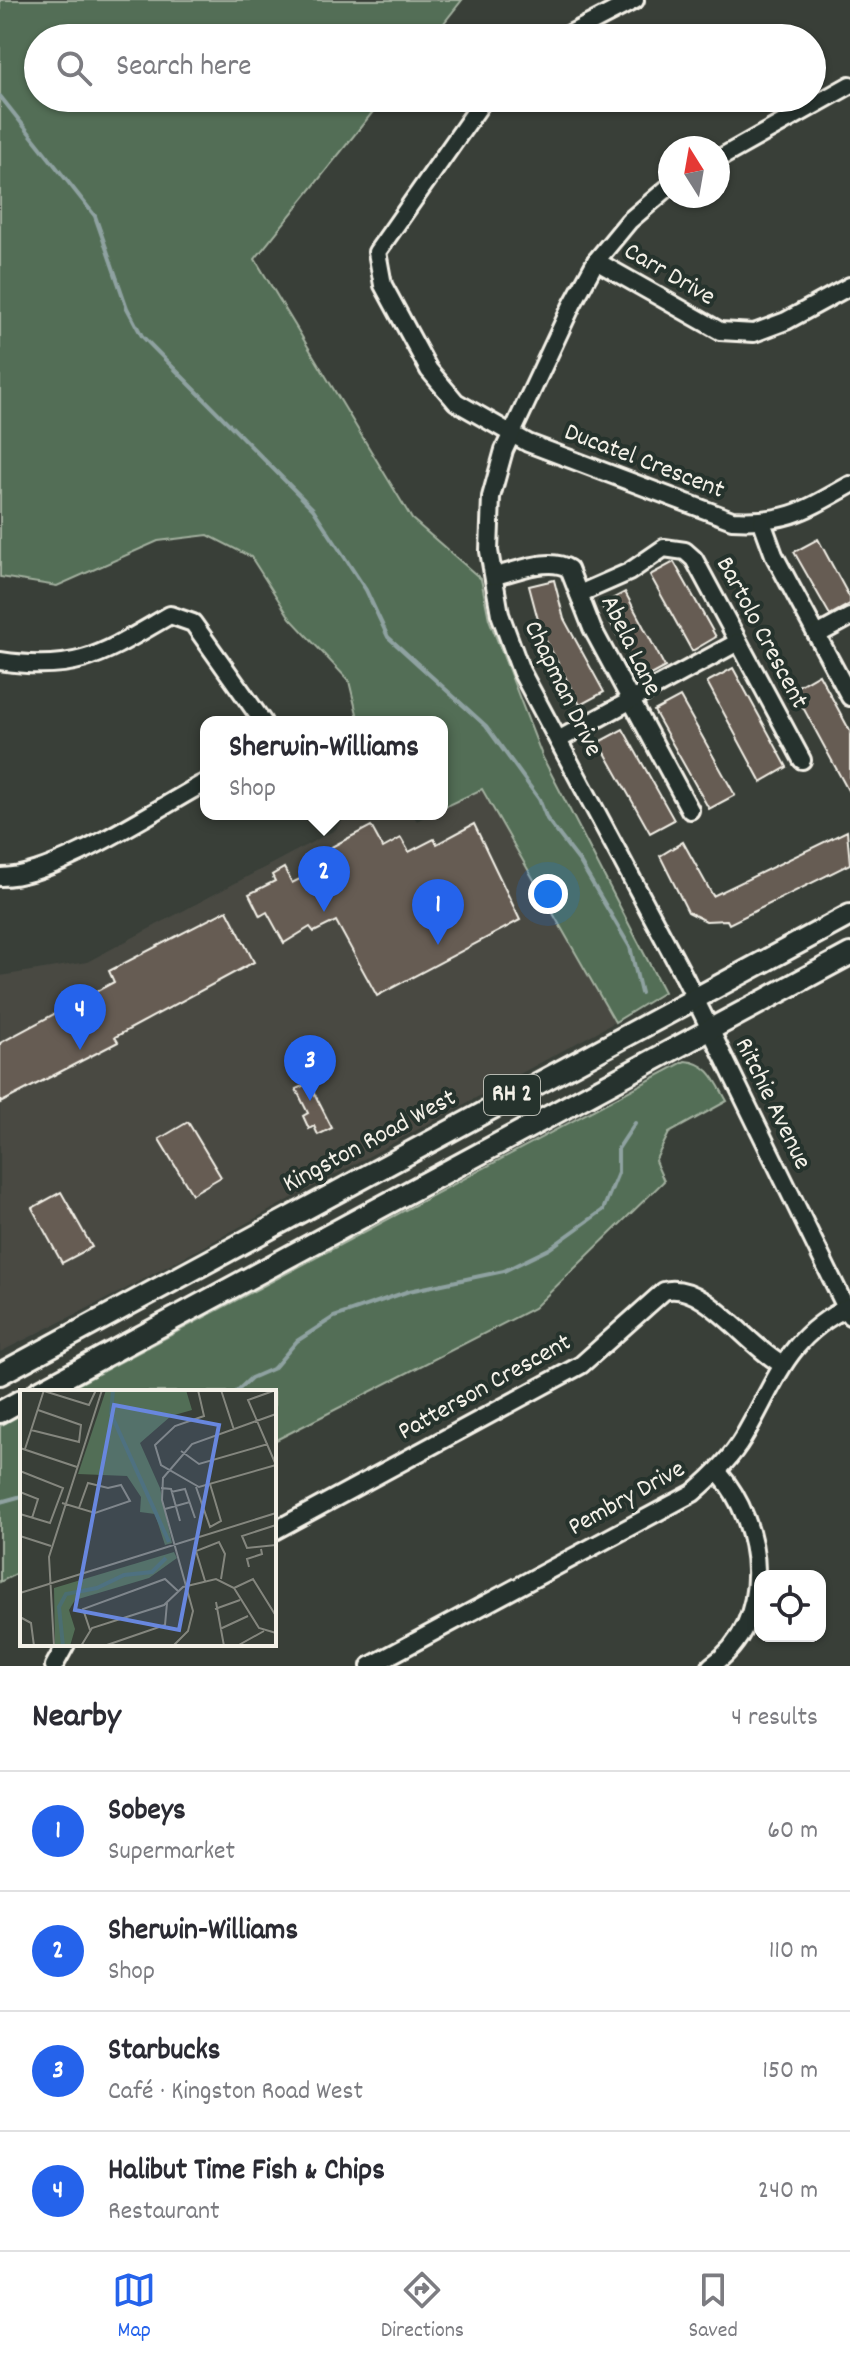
<!DOCTYPE html>
<meta charset="utf-8">
<style>
:root{--surface:#fff;--page:#f7f7f7;--text:#2b2b33;--muted:#7c7c81;--line:#e1e1e2;--accent:#2563eb}
body{margin:0;font-family:Dekko,sans-serif;background:var(--page);color:var(--text)}
.controls{position:absolute;right:24px;bottom:24px;display:grid;overflow:hidden;border-radius:16px;box-shadow:0 2px 6px #0004}
.controls button{width:72px;height:72px;display:grid;place-items:center;padding:0;border:0;border-bottom:2px solid var(--line);background:var(--surface);color:var(--text);font:40px sans-serif}
.compass{position:absolute;left:658px;top:136px;width:72px;height:72px;border-radius:50%;background:var(--surface);box-shadow:0 2px 6px #0004;rotate:349deg}
.you{position:absolute;left:548px;top:894px;width:28px;height:28px;margin:-20px;border:6px solid #fff;border-radius:50%;background:#1a73e8;box-shadow:0 0 0 12px #1a73e833}
.badge{display:grid;place-items:center;width:52px;height:52px;border-radius:50%;background:var(--accent);color:#fff;font-size:26px;font-weight:700}
.pin{position:absolute;translate:-50% -66px;filter:drop-shadow(0 2px 4px #0008)}
.pin::after{content:'';position:absolute;top:42px;width:28px;height:24px;background:inherit;clip-path:polygon(0 0,100% 0,50% 100%)}
.popup{position:absolute;left:200px;top:716px;width:248px;height:104px;box-sizing:border-box;display:grid;place-content:center;border-radius:16px;background:var(--surface);filter:drop-shadow(0 2px 6px #0005);font-size:26px;white-space:nowrap;color:var(--muted)}
.popup b{font-size:30px;color:var(--text)}
.popup::after{content:'';position:absolute;left:50%;top:100%;margin-left:-16px;border:16px solid transparent;border-top-color:var(--surface)}
.list{margin:0;padding:0;list-style:none}
h2{display:flex;justify-content:space-between;align-items:center;height:104px;margin:0;padding:0 32px;font-size:34px}
h2 small{font-size:26px;font-weight:400;color:var(--muted)}
.list li{display:grid;grid-template-columns:52px 1fr auto;gap:24px;align-items:center;box-sizing:border-box;height:120px;padding:0 32px;border-top:2px solid var(--line)}
.list b{display:block;font-size:30px;white-space:nowrap}
.list p{margin:0;font-size:26px;white-space:nowrap;color:var(--muted)}
.list em{font-size:26px;font-style:normal;color:var(--muted)}
.icon{flex:none;width:44px;height:44px;fill:none;stroke:currentColor;stroke-width:2;stroke-linecap:round;stroke-linejoin:round}
.map{position:relative;flex:none;width:850px;height:1666px;overflow:hidden}
.search{position:absolute;background:var(--surface);box-shadow:0 2px 6px #0004;left:24px;right:24px;top:24px;height:88px;display:flex;align-items:center;gap:20px;box-sizing:border-box;padding:0 28px;border-radius:44px;color:var(--muted);font-size:30px}
.sheet{height:584px;background:var(--surface)}
nav{display:flex;justify-content:space-around;align-items:center;box-sizing:border-box;height:112px;border-top:2px solid var(--line);background:var(--surface);font-size:22px;color:var(--muted)}
nav a{display:grid;justify-items:center;gap:4px}
nav .on{color:var(--accent)}
.map>svg:first-child{display:block}
</style>
<div class="map">
<svg width="850" height="1666" viewBox="0 0 850 1666">
<rect width="100%" height="100%" fill="#393f38"/>
<filter id="ink" filterUnits="userSpaceOnUse"><feTurbulence type="fractalNoise" baseFrequency=".0125" numOctaves="2"/><feDisplacementMap in="SourceGraphic" scale="16" xChannelSelector="R" yChannelSelector="G"/><feConvolveMatrix kernelMatrix="1 2 1 2 8 2 1 2 1" color-interpolation-filters="sRGB"/></filter>
<g filter="url(#ink)">
<!-- built -->
<polygon fill="#494a43" points="482,788 615,1022 120,1292 0,1352 0,976 87,962 335,830 348,814 412,814 417,821 430,814 442,814 442,808"/>
<!-- green -->
<g fill="#526e56" stroke="#a3b09f" stroke-width="2">
<polygon points="0,0 462,0 432,38 38,38 38,98 384,98 255,259 412,519 481,579 489,619 543,758 664,992 615,1022 482,789 442,808 442,722 359,722 349,681 290,618 251,557 208,535 158,541 57,586 0,577"/>
<path d="M685,1061C710,1063 716,1082 727,1101L669,1133L655,1161L664,1181L534,1308L274,1441V1392H64Z"/>
<polygon points="22,1414 22,1571 0,1582 0,1426"/>
</g>
<g fill="none" stroke-linecap="round" stroke-linejoin="round">
<!-- stream -->
<g stroke="#8fa2a1" stroke-width="4">
<polyline points="0,96 95,216 127,308 142,336 313,509 366,590 388,637 486,726 539,799 547,819 580,862 630,947 641,993"/>
<polyline points="236,1392 251,1378 274,1368 297,1341 334,1317 409,1291 504,1271 549,1249 603,1210 618,1173 618,1149 635,1123"/>
<polyline points="0,1502 22,1496"/>
</g>
</g>
<!-- building -->
<g fill="#665b52" stroke="#f4f1e8" stroke-width="2">
<polygon points="818,539 850,598 850,604 830,615 794,552"/>
<polygon points="674,562 716,637 692,651 650,575"/>
<polygon points="554,580 564,619 604,692 580,705 541,631 529,586"/>
<polygon points="625,592 665,667 641,680 601,605"/>
<polygon points="733,668 787,767 761,782 707,682"/>
<polygon points="819,674 850,731 850,794 793,689"/>
<polygon points="680,697 735,795 709,809 654,711"/>
<polygon points="623,729 674,820 650,833 599,742"/>
<polygon points="474,824 520,920 377,996 336,921 314,932 310,927 284,943 267,912 260,916 249,894 275,881 272,875 284,868 292,883 312,873 305,861 371,826 383,848 401,838 409,852 434,839 437,844"/>
<polygon points="847,831 850,864 729,924 727,920 706,921 688,912 660,856 683,842 713,896"/>
<polygon points="227,910 254,962 115,1037 118,1042 0,1103 0,1043 114,982 109,971"/>
<polygon points="309,1083 332,1128 318,1135 314,1126 309,1129 303,1116 308,1113 296,1089"/>
<polygon points="188,1122 221,1177 192,1194 159,1139"/>
<polygon points="61,1192 92,1247 62,1263 32,1208"/>
</g>
<g fill="none" stroke-linecap="round" stroke-linejoin="round">
<defs>
<g id="minor">
<polyline points="562,38 635,0"/>
<path d="M485,98L377,252L383,285L429,370L456,402L528,443L732,520C787,523 804,511 850,485"/>
<polyline points="718,159 850,85"/>
<polyline points="670,186 629,221 596,261 572,305 504,450 491,497 489,551 500,614 521,671 685,978 850,1316"/>
<polyline points="596,261 720,331 754,333 786,321 850,286"/>
<polyline points="762,522 774,555 850,697"/>
<path d="M494,576C516,572 549,556 569,569L592,628L690,810"/>
<polyline points="579,594 629,572 664,548 685,551 694,559 802,760"/>
<polyline points="817,635 850,617"/>
<path d="M0,661C79,673 104,653 170,615L193,623L263,722"/>
<polyline points="558,740 738,642"/>
<path d="M0,877C54,878 156,809 206,782"/>
<path d="M274,1531L581,1365L664,1291C703,1280 746,1345 781,1364"/>
<polyline points="54,1666 66,1644"/>
<path d="M370,1666L693,1493C712,1477 730,1460 743,1438C777,1381 785,1338 850,1306"/>
<path d="M711,1666C775,1622 765,1525 718,1472"/>
</g>
<g id="major">
<polyline points="0,1374 850,915"/>
<polyline points="38,1392 850,954"/>
<polyline points="0,1412 22,1400"/>
</g>
</defs>
<!-- minor casing -->
<use href="#minor" stroke="#f4f1e8" stroke-width="22"/>
<!-- major casing -->
<use href="#major" stroke="#f4f1e8" stroke-width="26"/>
<!-- minor -->
<use href="#minor" stroke="#26332d" stroke-width="16"/>
<!-- major -->
<use href="#major" stroke="#26332d" stroke-width="20"/>
</g>
</g>
<g text-anchor="middle" dominant-baseline="central" stroke-width="8" stroke-linejoin="round" paint-order="stroke">
<!-- shield labels -->
<rect fill="#26332d" stroke="#b6b8b0" stroke-width="2" x="484" y="1075" width="56" height="40" rx="6"/>
<g font-size="24" font-weight="bold" fill="#f4f1e8">
<text x="512" y="1095">RH 2</text>
</g>
<!-- street labels -->
<g font-size="26" fill="#f4f1e8" stroke="#26332d">
<text transform="translate(669 275) rotate(30)">Carr Drive</text>
<text transform="translate(644 462) rotate(21)">Ducatel Crescent</text>
<text transform="translate(761 633) rotate(62)">Bartolo Crescent</text>
<text transform="translate(630 646) rotate(64)">Abela Lane</text>
<text transform="translate(562 689) rotate(64)">Chapman Drive</text>
<text transform="translate(772 1104) rotate(64)">Ritchie Avenue</text>
<text transform="translate(370 1142) rotate(-28)">Kingston Road West</text>
<text transform="translate(485 1388) rotate(-29)">Patterson Crescent</text>
<text transform="translate(627 1499) rotate(-29)">Pembry Drive</text>
</g>
</g>
<!-- overview -->
<g transform="translate(20 1390)">
<rect width="256" height="256" fill="#393f38"/>
<path d="M86,0H166L172,20L151,26L120,53L140,98L152,153L145,155L135,124L120,122L121,107L107,86L58,84ZM154,162L157,168L129,188L55,210L49,220L55,239L50,256H35L34,198Z" fill="#526e56"/>
<path fill="none" stroke="#4b6e71" stroke-width="4" d="M93,0L91,24L149,152M43,256L39,217L46,204L77,198L104,185L132,182L146,168"/>
<path fill="none" stroke="#84867e" stroke-width="2" d="M178,0L184,26L155,36L135,55L141,75L179,97L256,75M201,0L214,40M24,1L69,15L76,0M11,40L59,52L61,35L18,20M0,58L57,77M5,59L24,0M161,61L179,74L248,54M256,75L228,10L256,0M0,81L43,98L30,133L0,124M176,97L190,137L201,131L190,94M141,98L151,99L160,131M0,102L18,109L12,128M151,102L165,99L175,128M42,113L75,123L110,111L101,95L88,98L68,93L59,118M145,119L170,112M256,135L222,146L227,158L256,155M0,146L31,156M229,177L227,169L242,164L241,159M185,191L176,161L199,152L205,164L201,189M214,198L233,189L256,226M0,203L256,123M196,212L204,256M195,219L220,210M0,227L11,233L14,256M200,239L228,226M70,240L63,219L145,189L158,201M34,256L29,167L82,0M61,256L72,238L144,215L163,197L196,189L214,198L239,238L256,243M84,256L145,235L147,213M153,256L168,241L173,221L142,110L143,88L172,54L256,24M217,256L244,241"/>
<path fill="#6887de" fill-opacity="0.15" stroke="#6887de" stroke-width="4" d="M94,15L199,35L159,240L55,220Z"/>
<rect width="256" height="256" fill="none" stroke="#f4f1e8" stroke-width="4"/>
</g>
</svg>
<div class="controls">
<button><svg class="icon" aria-label="locate" viewBox="0 0 24 24"><circle cx="12" cy="12" r="6"/><path d="M12 2v4M12 18v4M2 12h4M18 12h4"/></svg></button>
</div>
<svg class="compass" viewBox="-18 -18 36 36"><path d="M0-13l5 13h-10z" fill="#e53935"/><path d="M0 13l5-13h-10z" fill="#7c7c81"/></svg>
<div class="you"></div>
<div class="pin badge" style="left:438px;top:945px">1</div>
<div class="pin badge" style="left:324px;top:912px">2</div>
<div class="popup"><b>Sherwin-Williams</b>Shop</div>
<div class="pin badge" style="left:310px;top:1101px">3</div>
<div class="pin badge" style="left:80px;top:1050px">4</div>
<div class="search"><svg class="icon" aria-label="search" viewBox="0 0 24 24"><circle cx="10" cy="10" r="6"/><path d="M15 15l6 6"/></svg>Search here</div>
</div>
<section class="sheet">
<h2>Nearby<small>4 results</small></h2>
<ul class="list">
<li><span class="badge">1</span><div><b>Sobeys</b><p>Supermarket</p></div><em>60 m</em></li>
<li><span class="badge">2</span><div><b>Sherwin-Williams</b><p>Shop</p></div><em>110 m</em></li>
<li><span class="badge">3</span><div><b>Starbucks</b><p>Café · Kingston Road West</p></div><em>150 m</em></li>
<li><span class="badge">4</span><div><b>Halibut Time Fish &amp; Chips</b><p>Restaurant</p></div><em>240 m</em></li>
</ul>
</section>
<nav>
<a class="on"><svg class="icon" aria-label="map" viewBox="0 0 24 24"><path d="M3 6l6-2 6 2 6-2v14l-6 2-6-2-6 2zM9 4v14M15 6v14"/></svg>Map</a>
<a><svg class="icon" aria-label="directions" viewBox="0 0 24 24"><path d="M12 3l9 9-9 9-9-9zM9 14v-3h6M13 9l2 2-2 2"/></svg>Directions</a>
<a><svg class="icon" aria-label="saved" viewBox="0 0 24 24"><path d="M7 4h10v16l-5-4-5 4z"/></svg>Saved</a>
</nav>
